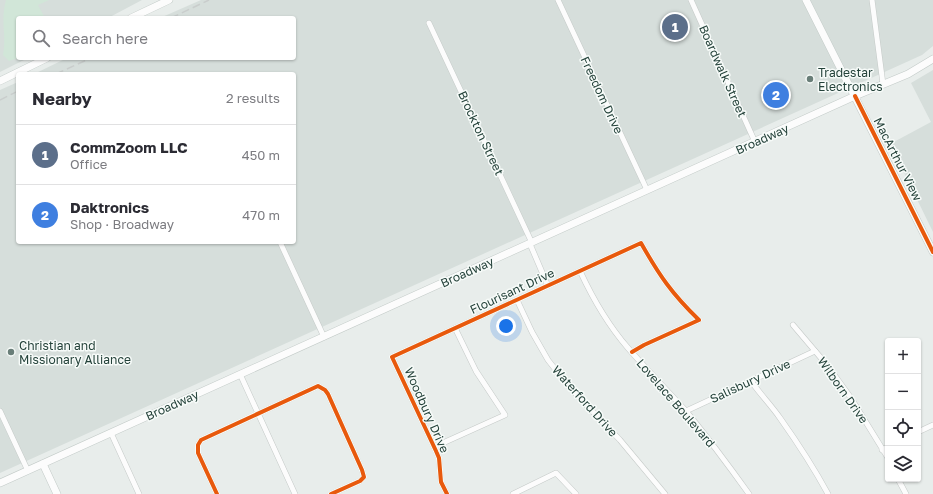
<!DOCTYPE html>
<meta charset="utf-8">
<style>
:root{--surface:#fff;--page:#f2f2f3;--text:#2b2b33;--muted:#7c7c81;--line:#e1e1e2;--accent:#ea580c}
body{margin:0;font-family:"Golos Text",sans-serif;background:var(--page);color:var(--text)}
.controls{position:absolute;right:12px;bottom:12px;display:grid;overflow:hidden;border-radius:4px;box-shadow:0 1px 3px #0004}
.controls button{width:36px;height:36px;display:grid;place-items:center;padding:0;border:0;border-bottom:1px solid var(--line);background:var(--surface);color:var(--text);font:20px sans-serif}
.you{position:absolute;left:506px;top:326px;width:14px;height:14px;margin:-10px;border:3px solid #fff;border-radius:50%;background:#1a73e8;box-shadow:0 0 0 6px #1a73e833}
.badge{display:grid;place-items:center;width:26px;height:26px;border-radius:50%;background:var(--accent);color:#fff;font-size:13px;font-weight:700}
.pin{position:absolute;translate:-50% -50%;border:2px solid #fff;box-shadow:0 1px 4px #0006}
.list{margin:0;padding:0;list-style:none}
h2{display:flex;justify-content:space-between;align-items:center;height:52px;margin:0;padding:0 16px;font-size:17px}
h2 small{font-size:13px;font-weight:400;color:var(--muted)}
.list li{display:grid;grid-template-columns:26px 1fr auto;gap:12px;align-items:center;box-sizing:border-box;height:60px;padding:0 16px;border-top:1px solid var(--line)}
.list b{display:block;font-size:15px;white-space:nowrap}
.list p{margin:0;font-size:13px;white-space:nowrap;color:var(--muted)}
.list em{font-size:13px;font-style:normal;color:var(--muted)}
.icon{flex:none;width:22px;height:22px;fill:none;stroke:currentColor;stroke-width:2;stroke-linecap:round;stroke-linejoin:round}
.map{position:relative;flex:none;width:933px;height:494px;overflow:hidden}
.search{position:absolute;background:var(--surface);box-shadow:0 1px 3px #0004;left:16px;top:16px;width:280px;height:44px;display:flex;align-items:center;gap:10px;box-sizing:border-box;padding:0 14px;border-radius:4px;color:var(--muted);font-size:15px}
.panel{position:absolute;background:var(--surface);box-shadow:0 1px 3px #0004;left:16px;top:72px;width:280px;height:172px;border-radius:4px}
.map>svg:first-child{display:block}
</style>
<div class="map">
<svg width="933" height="494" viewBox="0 0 933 494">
<rect width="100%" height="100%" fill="#e8edeb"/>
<!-- built -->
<g fill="#d6dedb">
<polygon points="0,0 142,0 108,18 18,18 18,58 28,58 0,72"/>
<polygon points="201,0 933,0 933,46 922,55 0,473 0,90 18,82 18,242 294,242 294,74 34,74 67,58 294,58 294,18 160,18"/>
<polygon points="933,70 933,232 890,144 931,122 911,83"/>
</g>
<!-- green -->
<path fill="#d1e6d8" d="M6,0H49L38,5L45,18H18V58L9,61L3,55C7,35 0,21 6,0Z"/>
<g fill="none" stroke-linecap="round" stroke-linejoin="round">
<defs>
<g id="street">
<polyline points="558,0 647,190"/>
<polyline points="691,0 755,142"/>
<polyline points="872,0 883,84"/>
<polyline points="429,23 532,243"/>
<polyline points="280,242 324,337"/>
<polyline points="530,244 548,286"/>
<path d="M580,271C593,299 608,325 628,348C647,370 667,390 686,411C708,438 729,466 749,494"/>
<polyline points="517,300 532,332 548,360 570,388 620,440 665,494"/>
<polyline points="793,325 827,365 851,398 888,458"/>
<polyline points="240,374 295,494"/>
<path d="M751,381C760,394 771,405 780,418C797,442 814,468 828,494"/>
<polyline points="0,411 28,471"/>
<polyline points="686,411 815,351"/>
<polyline points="918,432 933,425"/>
<polyline points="111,433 139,494"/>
<polyline points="434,447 505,415 476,371 455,328"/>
<polyline points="882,450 888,447"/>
<polyline points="898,479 906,494"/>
<polyline points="217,494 198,453 198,445 201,440 318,386 325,390 328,394 362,470 364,477 360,481 331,494"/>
<path d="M447,494L441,482L439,458L436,451L392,357L641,243C659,275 672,294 699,320L644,345L632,352"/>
<polyline points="513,494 556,473 576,494"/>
</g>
<g id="secondary">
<polyline points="806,0 933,252"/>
<polyline points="131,18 169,0"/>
<polyline points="0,81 47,58"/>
<polyline points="43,464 57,494"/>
<polyline points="0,483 855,96 908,74 933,59"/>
</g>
</defs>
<!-- street casing -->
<use href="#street" stroke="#c5cac8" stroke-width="6"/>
<!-- secondary casing -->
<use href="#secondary" stroke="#c3cbc8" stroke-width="8"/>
<!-- street -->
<use href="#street" stroke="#fcfcfc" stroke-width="5"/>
<!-- secondary -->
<use href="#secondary" stroke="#fcfcfc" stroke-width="7"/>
<!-- rail -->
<g stroke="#c9cdcc" stroke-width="1.5" stroke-dasharray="8 4" stroke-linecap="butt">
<polyline points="171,18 209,0"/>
<polyline points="56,74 91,58"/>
<polyline points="0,100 18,91"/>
</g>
<defs>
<g id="cycleway">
<polyline points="855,96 933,252"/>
<polyline points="217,494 198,453 198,445 201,440 318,386 325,390 328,394 362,470 364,477 360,481 331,494"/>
<path d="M447,494L441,482L439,458L436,451L392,357L641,243C659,275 672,294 699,320L644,345L632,352"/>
</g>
</defs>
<!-- cycleway casing -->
<use href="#cycleway" stroke="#f7fbf9" stroke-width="6"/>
<!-- cycleway -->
<use href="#cycleway" stroke="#e8590c" stroke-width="4"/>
</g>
<!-- markers -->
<g fill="#697e78" stroke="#f7fbf9" stroke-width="1.5">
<circle cx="810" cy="79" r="4"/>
<circle cx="11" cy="352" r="4"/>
</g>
<g text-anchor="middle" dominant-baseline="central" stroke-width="3" stroke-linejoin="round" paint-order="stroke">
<!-- street labels -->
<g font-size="12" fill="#24423a" stroke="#f7fbf9">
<text transform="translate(723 71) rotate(66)">Boardwalk Street</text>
<text transform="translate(602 95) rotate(65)">Freedom Drive</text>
<text transform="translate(481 133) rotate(65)">Brockton Street</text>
<text transform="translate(762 139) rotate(-24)">Broadway</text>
<text transform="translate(898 159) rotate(63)">MacArthur View</text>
<text transform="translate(467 272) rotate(-24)">Broadway</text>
<text transform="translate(512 291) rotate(-25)">Flourisant Drive</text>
<text transform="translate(750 381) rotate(-25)">Salisbury Drive</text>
<text transform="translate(843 390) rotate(55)">Wilborn Drive</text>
<text transform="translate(585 401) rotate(48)">Waterford Drive</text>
<text transform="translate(676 403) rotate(49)">Lovelace Boulevard</text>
<text transform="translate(172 405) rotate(-24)">Broadway</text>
<text transform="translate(427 410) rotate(66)">Woodbury Drive</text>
</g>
<!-- poi labels -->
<g font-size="12" fill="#24423a" stroke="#f7fbf9" text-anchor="start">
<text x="818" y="72">Tradestar<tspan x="818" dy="14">Electronics</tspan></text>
<text x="19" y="345">Christian and<tspan x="19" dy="14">Missionary Alliance</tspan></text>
</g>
</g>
</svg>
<div class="controls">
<button>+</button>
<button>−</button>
<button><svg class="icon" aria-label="locate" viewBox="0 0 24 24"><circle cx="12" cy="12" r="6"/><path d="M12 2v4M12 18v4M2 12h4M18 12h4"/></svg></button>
<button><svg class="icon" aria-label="layers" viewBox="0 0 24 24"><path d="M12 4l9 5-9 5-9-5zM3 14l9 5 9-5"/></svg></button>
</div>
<div class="you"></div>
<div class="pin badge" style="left:675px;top:27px;background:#5c6f8a">1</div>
<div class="pin badge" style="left:776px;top:95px;background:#3f7fe0">2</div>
<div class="search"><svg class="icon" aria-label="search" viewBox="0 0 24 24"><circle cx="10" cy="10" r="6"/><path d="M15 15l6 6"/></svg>Search here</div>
<section class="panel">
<h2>Nearby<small>2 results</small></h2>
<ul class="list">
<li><span class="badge" style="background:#5c6f8a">1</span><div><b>CommZoom LLC</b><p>Office</p></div><em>450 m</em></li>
<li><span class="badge" style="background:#3f7fe0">2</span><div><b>Daktronics</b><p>Shop · Broadway</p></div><em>470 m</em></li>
</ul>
</section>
</div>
